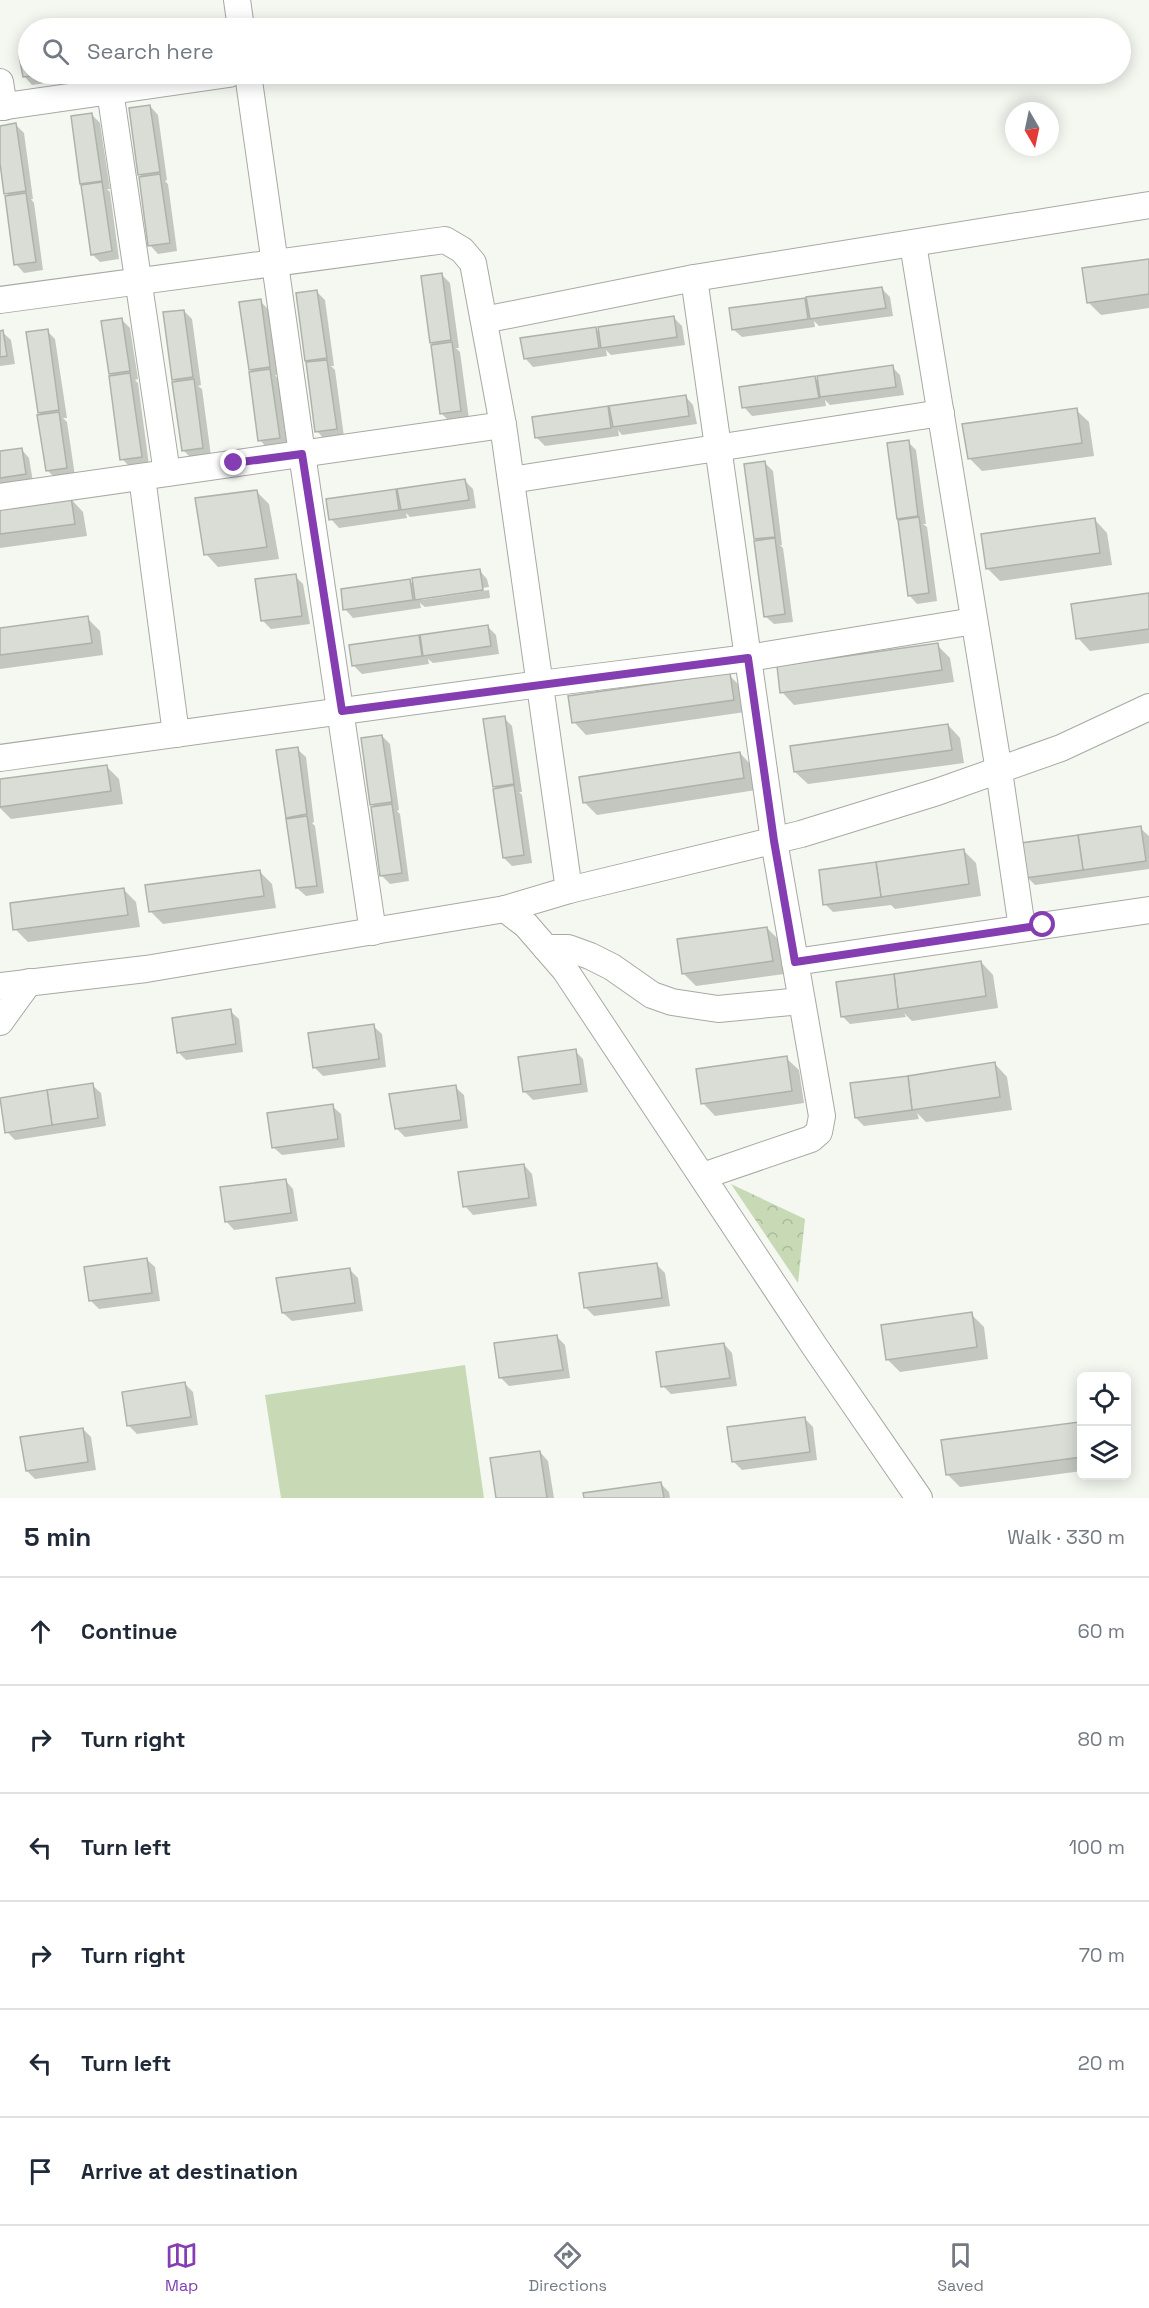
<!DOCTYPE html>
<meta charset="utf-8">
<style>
:root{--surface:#fff;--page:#f2f2f3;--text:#1f2937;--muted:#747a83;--line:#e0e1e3;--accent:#843eb2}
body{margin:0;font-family:"Space Grotesk",sans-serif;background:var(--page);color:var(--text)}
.controls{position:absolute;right:18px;bottom:18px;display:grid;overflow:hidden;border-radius:9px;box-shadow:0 3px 15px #0003}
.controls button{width:54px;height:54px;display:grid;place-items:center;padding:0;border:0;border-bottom:2px solid var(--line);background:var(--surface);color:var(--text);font:30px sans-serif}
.compass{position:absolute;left:1005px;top:102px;width:54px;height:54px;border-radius:50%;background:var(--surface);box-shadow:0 3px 15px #0003;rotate:171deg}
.stop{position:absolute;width:18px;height:18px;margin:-14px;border:4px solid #843eb2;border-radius:50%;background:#fff}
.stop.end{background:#843eb2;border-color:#fff;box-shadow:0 2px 6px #0008}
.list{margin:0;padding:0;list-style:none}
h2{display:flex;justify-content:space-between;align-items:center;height:78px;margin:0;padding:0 24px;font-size:26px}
h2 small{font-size:20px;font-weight:400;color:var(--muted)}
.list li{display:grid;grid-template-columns:39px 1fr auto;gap:18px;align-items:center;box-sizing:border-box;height:108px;padding:0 24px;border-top:2px solid var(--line)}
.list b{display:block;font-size:22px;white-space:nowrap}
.list em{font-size:20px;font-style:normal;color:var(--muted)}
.icon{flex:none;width:33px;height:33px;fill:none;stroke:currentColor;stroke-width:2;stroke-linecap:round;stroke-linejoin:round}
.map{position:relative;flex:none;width:1149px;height:1498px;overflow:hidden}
.search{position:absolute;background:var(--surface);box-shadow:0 3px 15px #0003;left:18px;right:18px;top:18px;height:66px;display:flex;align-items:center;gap:15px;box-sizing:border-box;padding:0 21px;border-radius:33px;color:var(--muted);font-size:22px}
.sheet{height:726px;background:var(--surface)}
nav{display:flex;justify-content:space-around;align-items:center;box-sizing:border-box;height:84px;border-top:2px solid var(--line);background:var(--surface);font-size:16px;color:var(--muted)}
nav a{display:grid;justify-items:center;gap:3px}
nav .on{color:var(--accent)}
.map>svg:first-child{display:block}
</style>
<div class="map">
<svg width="1149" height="1498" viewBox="0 0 1149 1498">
<defs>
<pattern id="park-crowns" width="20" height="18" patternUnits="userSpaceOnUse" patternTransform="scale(1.5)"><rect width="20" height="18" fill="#c7d9b5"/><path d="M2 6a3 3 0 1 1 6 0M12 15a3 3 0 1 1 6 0" fill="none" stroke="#acbb9c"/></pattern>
</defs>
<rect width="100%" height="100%" fill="#f5f8f1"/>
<!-- park -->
<polygon fill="url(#park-crowns)" points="731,1184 805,1219 798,1283"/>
<!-- garden -->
<polygon fill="#c7d9b5" points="465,1365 484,1498 281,1498 265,1395"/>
<!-- shadow -->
<g fill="#0003">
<polygon points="28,56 28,74 106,74 32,85 24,76 21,57"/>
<polygon points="150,106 158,115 167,180 165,181 168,184 177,251 158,254 150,245 143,178 140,175"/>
<polygon points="92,115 100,123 110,189 107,189 110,192 119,259 100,262 92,254 85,186 82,183"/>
<polygon points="16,125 24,133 33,199 31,199 34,203 43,270 24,273 16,264 9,196 6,193 0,152 0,127"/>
<polygon points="1149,260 1149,308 1101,315 1088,302"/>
<polygon points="441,274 450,283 459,348 456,348 460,352 469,419 450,422 441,413 435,346 431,343"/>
<polygon points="882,289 890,297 893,316 819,326 814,321 815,327 742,337 733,329 804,300 809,304"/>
<polygon points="317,292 325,300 334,366 331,366 335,370 344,437 325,440 317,431 310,363 307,360"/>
<polygon points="260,301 268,309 277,375 275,375 278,379 287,446 268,449 260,440 253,372 250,369"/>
<polygon points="184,311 192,319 201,385 198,386 202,389 211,456 192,459 184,451 177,383 174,379"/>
<polygon points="673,317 682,326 685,345 611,355 606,350 607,356 533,367 525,358 596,329 601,334"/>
<polygon points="122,320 130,328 138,379 135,380 138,383 149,465 130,467 122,459 113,377 110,374"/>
<polygon points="47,331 55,339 67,418 63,418 67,422 75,476 55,478 47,470 42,416 39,412"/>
<polygon points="0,332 2,332 11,340 15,364 0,366"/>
<polygon points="892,367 900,375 904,395 830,405 825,400 826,406 752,416 744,407 815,378 819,383"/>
<polygon points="685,396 693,405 697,424 622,435 618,430 619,436 545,446 537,438 607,408 612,412"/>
<polygon points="1076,410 1089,422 1094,456 982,471 969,458"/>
<polygon points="908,442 916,450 926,524 923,524 927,527 937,601 917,604 909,595 902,521 898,518"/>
<polygon points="21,449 29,458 33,482 0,487 0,452"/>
<polygon points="764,462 773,471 782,545 780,545 783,548 793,622 774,624 765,616 758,542 755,539"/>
<polygon points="465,481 473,489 476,508 410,517 406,513 407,518 339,528 331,519 395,490 400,495"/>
<polygon points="256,491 269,504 279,559 218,567 206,554"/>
<polygon points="71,499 83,512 87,536 0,548 0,508"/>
<polygon points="1095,520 1107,533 1112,565 1000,581 987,568"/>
<polygon points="479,570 487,579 489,587 421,597 421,600 489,590 490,598 425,607 420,603 421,608 353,618 345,609 410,581 414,585"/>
<polygon points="295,576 303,584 310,624 271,629 263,621"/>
<polygon points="1149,595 1149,643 1090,651 1078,638"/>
<polygon points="87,618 100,631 103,655 0,669 0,630"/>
<polygon points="488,627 496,635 499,654 433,663 428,659 429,664 362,674 353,665 418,637 423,641"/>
<polygon points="937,645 950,658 954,682 794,705 782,692"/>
<polygon points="729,675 742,688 745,712 586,735 574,722"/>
<polygon points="504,718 512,726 522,792 519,792 522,795 532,863 512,866 504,858 497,790 494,786"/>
<polygon points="948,725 960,738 964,763 808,784 795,772"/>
<polygon points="382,736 390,744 399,810 397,811 400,814 409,881 390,884 382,876 375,808 372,804"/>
<polygon points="297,749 306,757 314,822 312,823 315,826 324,893 306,896 297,888 290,820 287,817"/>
<polygon points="740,753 752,766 756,790 597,815 585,803"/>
<polygon points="107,767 119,779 123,804 11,819 0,808 0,781"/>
<polygon points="1140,828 1149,836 1149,869 1035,885 1027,877"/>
<polygon points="963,850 976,863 981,896 895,909 891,905 833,912 825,904"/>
<polygon points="259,871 272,884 276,908 163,924 150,911"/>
<polygon points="124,890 136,902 140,927 28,942 15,929"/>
<polygon points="767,928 780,941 784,974 696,986 683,973"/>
<polygon points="981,962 993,975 998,1008 912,1021 904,1013 906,1017 850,1024 842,1016"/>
<polygon points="230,1011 239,1019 243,1052 186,1060 178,1052"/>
<polygon points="373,1026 382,1034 386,1067 323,1076 314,1067"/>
<polygon points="575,1051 583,1059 588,1092 533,1100 524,1091"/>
<polygon points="786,1058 799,1070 804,1103 715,1116 703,1103"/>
<polygon points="995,1064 1007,1077 1012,1110 926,1122 917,1113 919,1119 864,1126 856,1118"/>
<polygon points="92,1085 101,1093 106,1126 15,1140 7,1132"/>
<polygon points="455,1087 464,1095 468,1128 405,1137 396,1128"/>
<polygon points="332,1106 341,1114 345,1147 282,1155 273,1147"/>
<polygon points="524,1165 532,1174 537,1206 473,1215 465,1206"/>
<polygon points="285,1180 293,1189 298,1221 234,1230 226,1221"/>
<polygon points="146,1259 155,1267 160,1301 99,1309 91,1301"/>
<polygon points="656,1264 665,1273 670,1306 594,1316 586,1308"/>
<polygon points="350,1270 358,1278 363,1311 292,1321 283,1313"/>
<polygon points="971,1314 984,1327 988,1359 900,1372 887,1359"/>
<polygon points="557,1337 565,1345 570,1378 509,1386 500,1377"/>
<polygon points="724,1344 732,1353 737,1386 671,1394 663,1386"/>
<polygon points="185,1384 193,1392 198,1425 137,1434 129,1426"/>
<polygon points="804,1418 813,1427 817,1460 742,1470 734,1462"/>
<polygon points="1079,1423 1082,1426 1082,1471 960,1487 947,1474"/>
<polygon points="83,1429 91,1437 96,1470 35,1479 27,1471"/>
<polygon points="540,1452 548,1461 554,1498 497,1498 491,1459"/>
<polygon points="661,1484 669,1492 670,1498 586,1498 585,1494"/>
</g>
<!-- building -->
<g fill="#d9ddd6" stroke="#aeb2ab" stroke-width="1.5">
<polygon points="28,54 28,74 47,74 23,77 19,56"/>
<polygon points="150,105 160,172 138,175 129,108"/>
<polygon points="92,113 102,181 80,184 71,116"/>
<polygon points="16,123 26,191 4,194 0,163 0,126"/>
<polygon points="160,174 170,243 148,246 139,177"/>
<polygon points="102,182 112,251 91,255 81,185"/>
<polygon points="26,193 36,262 14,265 5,196"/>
<polygon points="1149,259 1149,294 1087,303 1082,268"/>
<polygon points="442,273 451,340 430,343 421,276"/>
<polygon points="882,287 886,308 810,319 806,297"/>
<polygon points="317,290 327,358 305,361 296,293"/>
<polygon points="805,298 808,319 732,330 729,308"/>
<polygon points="261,299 270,367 249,370 239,302"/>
<polygon points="184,310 193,377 172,380 163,312"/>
<polygon points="674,316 677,337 601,348 598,327"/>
<polygon points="122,318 130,371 109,374 101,321"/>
<polygon points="596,327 599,348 524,359 520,338"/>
<polygon points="48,329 59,410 38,413 26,332"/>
<polygon points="3,330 7,356 0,357 0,331"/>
<polygon points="452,342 461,411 440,414 431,345"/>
<polygon points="327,360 337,429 315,432 306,362"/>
<polygon points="893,365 896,387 820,397 817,376"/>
<polygon points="270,369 280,438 258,441 249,372"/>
<polygon points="130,373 142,457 120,460 109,376"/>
<polygon points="815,376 819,398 742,408 739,387"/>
<polygon points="194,379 203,448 182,451 172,382"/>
<polygon points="686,395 689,416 613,427 609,406"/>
<polygon points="608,406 611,428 535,438 532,417"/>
<polygon points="1077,408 1082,443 968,459 962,424"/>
<polygon points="59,412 67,468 46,471 37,415"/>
<polygon points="909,440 918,516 897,519 887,443"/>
<polygon points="22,448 26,474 0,478 0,451"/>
<polygon points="765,461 775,537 754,539 744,464"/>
<polygon points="465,479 469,500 401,510 397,489"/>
<polygon points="396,489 399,510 329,520 326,499"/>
<polygon points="257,490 267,547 204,555 195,498"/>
<polygon points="71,497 75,524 0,534 0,507"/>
<polygon points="919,517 929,593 908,596 898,520"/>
<polygon points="1095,518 1100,553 986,569 981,534"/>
<polygon points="775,538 785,614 764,617 754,541"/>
<polygon points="480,569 483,590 415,600 412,578"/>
<polygon points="296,574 302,616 261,621 255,579"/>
<polygon points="410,579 413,600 343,610 341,589"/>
<polygon points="1149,593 1149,629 1076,639 1071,604"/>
<polygon points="88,616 92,643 0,655 0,628"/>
<polygon points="488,625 491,646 423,656 420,635"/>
<polygon points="419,635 422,656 352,666 349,645"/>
<polygon points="938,643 942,670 780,693 777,666"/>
<polygon points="730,673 734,700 572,723 568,696"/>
<polygon points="505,716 514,784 493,787 483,719"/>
<polygon points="948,724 952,750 794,772 790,746"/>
<polygon points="382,735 392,802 370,805 361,738"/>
<polygon points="298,747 307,814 286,818 276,750"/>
<polygon points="740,752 744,778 583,803 579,777"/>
<polygon points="107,765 111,791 0,807 0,779"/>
<polygon points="514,785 524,855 503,858 493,789"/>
<polygon points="392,804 402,873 380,876 371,807"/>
<polygon points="307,816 317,886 296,888 286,819"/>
<polygon points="1141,826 1146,861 1083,870 1078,835"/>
<polygon points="1078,835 1083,870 1025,878 1021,843"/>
<polygon points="964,849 969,884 881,897 876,862"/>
<polygon points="876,862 881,897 823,905 819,870"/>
<polygon points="260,870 264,896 149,912 145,885"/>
<polygon points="124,888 128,915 13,930 10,903"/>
<polygon points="767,927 773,961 682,974 677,939"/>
<polygon points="981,961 986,996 898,1009 894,974"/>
<polygon points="894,974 898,1009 841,1017 836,982"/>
<polygon points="231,1009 236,1044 177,1053 172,1018"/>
<polygon points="374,1024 379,1059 313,1068 308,1033"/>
<polygon points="576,1049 581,1084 523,1092 518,1057"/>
<polygon points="787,1056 792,1091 701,1104 696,1069"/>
<polygon points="995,1062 1000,1097 912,1110 908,1076"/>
<polygon points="908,1076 912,1110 855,1118 850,1083"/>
<polygon points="93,1083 98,1118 52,1125 47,1090"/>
<polygon points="456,1085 461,1120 395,1129 389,1094"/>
<polygon points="47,1090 52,1125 5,1133 0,1098"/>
<polygon points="333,1104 338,1139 272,1148 267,1113"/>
<polygon points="524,1164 529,1198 463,1207 458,1172"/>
<polygon points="286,1179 291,1213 225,1222 220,1187"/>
<polygon points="147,1258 152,1293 89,1301 84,1267"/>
<polygon points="657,1263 662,1298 584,1308 579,1273"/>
<polygon points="350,1268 355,1303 282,1313 276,1278"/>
<polygon points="972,1312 977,1347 886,1360 881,1325"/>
<polygon points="557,1335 563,1370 499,1378 494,1343"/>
<polygon points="724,1343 730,1378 661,1387 656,1352"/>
<polygon points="185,1382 191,1417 127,1426 122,1392"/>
<polygon points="805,1417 810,1452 732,1462 727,1427"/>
<polygon points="1079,1422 1082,1457 946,1475 941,1440"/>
<polygon points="83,1428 88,1462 26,1471 20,1437"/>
<polygon points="540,1451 547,1498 496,1498 490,1458"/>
<polygon points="661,1482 664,1498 584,1498 583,1493"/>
</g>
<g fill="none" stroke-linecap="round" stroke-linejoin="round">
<defs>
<g id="minor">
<polyline points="237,0 241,28"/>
<polyline points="248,74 302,454 373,932"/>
<polyline points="0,82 4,107"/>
<polyline points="110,91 167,473"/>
<polyline points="0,107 229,74"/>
<polyline points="913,244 999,771 1022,928"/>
<polyline points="694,278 774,841 822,1116 819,1132 811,1139 703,1176"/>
<polyline points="0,300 445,240 462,250 473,263 503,425 569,890"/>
<polyline points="484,320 694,278 1149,205"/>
<polyline points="142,477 176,734"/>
<polyline points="511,480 941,413"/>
<polyline points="0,497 503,425"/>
<polyline points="0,758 540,684 748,658 974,621"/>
<polyline points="505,909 569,890 801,834 937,792 1061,748 1149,707"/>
<polyline points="546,948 568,948 590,956 612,967 652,995 672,1002 718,1009 801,1001"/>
<polyline points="795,962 1149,910"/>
<polyline points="0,986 146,969 505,909 526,925 565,970 815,1347 919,1498"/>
<polyline points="0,1022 29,982"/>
</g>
</defs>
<!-- minor casing -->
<use href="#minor" stroke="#a6aaa3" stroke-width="28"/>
<!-- minor -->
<use href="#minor" stroke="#fff" stroke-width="26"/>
</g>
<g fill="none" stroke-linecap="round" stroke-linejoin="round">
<!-- route -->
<polyline stroke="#843eb2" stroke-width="8" points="234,463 302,454 342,711 748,658 774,841 795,962 1043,925"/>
</g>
</svg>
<div class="controls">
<button><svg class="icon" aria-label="locate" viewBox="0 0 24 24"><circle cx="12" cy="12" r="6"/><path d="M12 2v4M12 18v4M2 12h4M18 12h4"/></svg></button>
<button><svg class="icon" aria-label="layers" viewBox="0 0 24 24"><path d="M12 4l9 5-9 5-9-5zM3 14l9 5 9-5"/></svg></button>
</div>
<svg class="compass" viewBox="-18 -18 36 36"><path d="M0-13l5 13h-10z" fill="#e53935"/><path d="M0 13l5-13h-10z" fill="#747a83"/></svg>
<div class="stop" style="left:1043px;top:925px"></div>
<div class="stop end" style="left:234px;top:463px"></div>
<div class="search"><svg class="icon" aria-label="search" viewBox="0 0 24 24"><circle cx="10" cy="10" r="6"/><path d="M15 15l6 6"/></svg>Search here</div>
</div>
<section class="sheet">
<h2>5 min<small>Walk · 330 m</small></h2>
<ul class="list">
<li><svg class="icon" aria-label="ahead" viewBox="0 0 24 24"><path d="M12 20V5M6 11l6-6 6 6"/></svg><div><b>Continue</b></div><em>60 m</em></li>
<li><svg class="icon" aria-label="right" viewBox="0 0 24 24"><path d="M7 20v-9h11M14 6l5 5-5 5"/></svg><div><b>Turn right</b></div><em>80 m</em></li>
<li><svg class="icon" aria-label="left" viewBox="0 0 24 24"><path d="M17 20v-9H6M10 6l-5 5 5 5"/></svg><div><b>Turn left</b></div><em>100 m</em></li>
<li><svg class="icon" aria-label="right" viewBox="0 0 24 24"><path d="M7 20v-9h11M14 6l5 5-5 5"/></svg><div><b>Turn right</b></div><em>70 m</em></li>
<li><svg class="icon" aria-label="left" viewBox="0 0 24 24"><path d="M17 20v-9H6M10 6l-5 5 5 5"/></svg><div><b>Turn left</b></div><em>20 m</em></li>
<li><svg class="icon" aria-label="arrive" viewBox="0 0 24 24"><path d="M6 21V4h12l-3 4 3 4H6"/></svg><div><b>Arrive at destination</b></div></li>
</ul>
</section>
<nav>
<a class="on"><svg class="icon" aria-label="map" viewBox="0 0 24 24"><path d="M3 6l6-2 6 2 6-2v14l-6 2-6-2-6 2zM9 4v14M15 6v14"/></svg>Map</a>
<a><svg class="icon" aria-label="directions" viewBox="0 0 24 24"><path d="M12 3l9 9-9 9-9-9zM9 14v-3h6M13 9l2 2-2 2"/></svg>Directions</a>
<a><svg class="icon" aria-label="saved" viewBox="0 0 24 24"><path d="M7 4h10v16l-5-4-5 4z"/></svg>Saved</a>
</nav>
